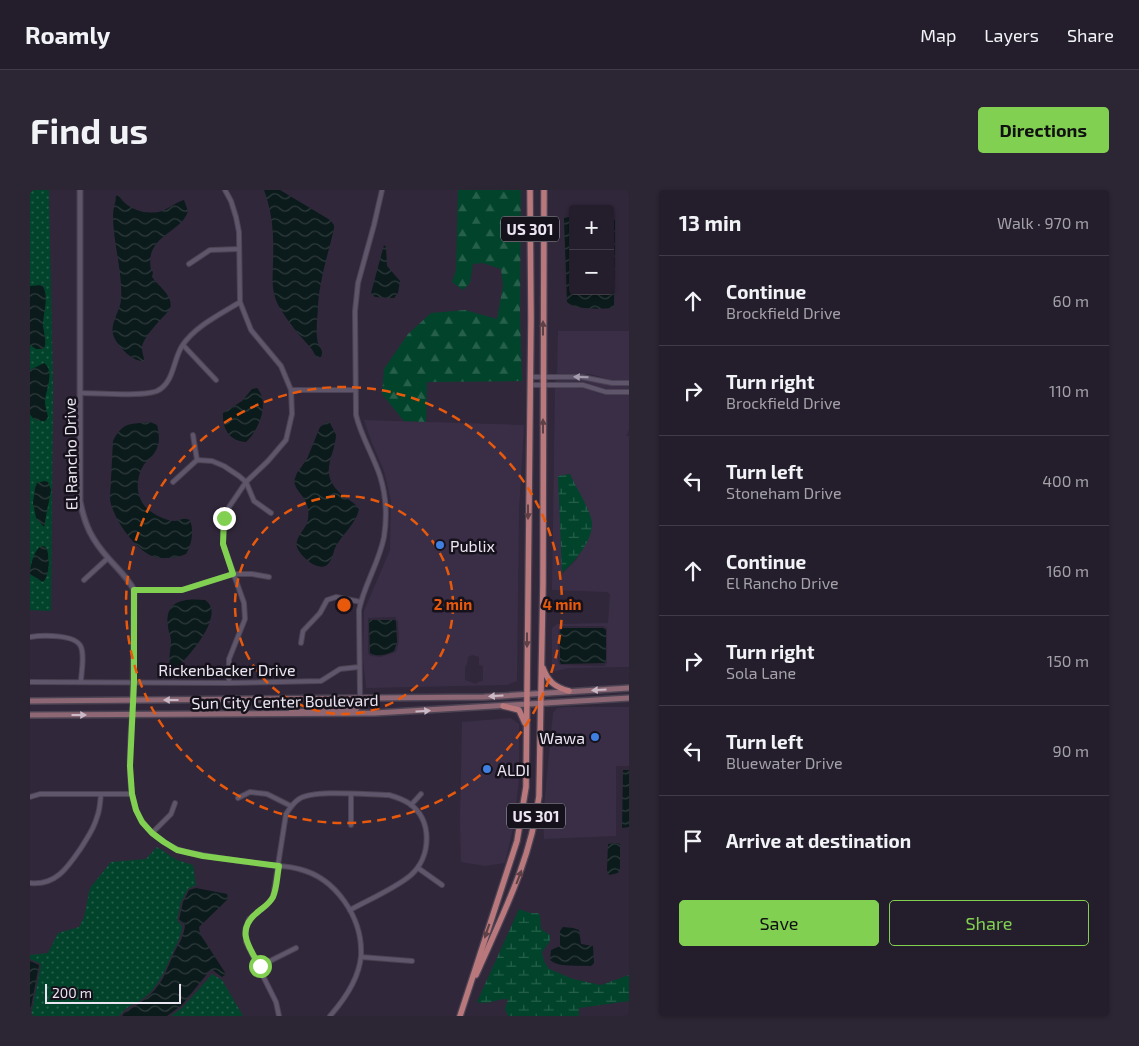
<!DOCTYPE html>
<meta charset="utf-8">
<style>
:root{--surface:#241d2c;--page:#2c2634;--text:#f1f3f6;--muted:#a3a2a9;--line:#413b48;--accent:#81d051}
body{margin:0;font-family:"Exo 2",sans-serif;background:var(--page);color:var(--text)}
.controls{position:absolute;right:15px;top:15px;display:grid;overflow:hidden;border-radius:5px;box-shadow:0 1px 4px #0004}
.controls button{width:45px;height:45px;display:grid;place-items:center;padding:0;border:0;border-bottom:1px solid var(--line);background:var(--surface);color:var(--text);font:25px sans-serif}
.scale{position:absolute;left:15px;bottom:12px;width:136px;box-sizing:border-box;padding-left:5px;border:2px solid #ebe5f2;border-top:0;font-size:14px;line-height:18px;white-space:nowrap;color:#ebe5f2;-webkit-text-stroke:4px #16121b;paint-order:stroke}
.stop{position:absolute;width:15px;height:15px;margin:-11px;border:4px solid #81d051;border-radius:50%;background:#fff}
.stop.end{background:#81d051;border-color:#fff;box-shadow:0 1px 5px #0008}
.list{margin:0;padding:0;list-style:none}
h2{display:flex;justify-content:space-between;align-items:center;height:65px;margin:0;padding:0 20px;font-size:21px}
h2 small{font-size:16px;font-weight:400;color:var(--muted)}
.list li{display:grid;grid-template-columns:32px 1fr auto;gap:15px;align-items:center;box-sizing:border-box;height:90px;padding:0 20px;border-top:1px solid var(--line)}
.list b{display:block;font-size:19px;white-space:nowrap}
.list p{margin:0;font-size:16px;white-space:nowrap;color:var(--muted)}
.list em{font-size:16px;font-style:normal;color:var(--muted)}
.actions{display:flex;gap:10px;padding:15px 20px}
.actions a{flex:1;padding:11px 0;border:1px solid var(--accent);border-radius:5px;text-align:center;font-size:18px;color:var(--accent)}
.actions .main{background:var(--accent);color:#111}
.icon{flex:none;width:28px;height:28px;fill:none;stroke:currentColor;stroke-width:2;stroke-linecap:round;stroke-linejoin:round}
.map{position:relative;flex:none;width:599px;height:826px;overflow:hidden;border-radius:5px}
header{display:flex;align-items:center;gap:30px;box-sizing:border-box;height:70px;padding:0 25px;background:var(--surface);border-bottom:1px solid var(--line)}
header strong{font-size:24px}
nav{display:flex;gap:28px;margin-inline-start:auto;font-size:18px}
.intro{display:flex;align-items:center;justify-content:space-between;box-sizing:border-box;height:120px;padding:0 30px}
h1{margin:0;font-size:35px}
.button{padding:12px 22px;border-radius:5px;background:var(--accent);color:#111;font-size:18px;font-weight:700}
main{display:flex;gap:30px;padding:0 30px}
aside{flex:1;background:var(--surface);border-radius:5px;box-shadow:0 1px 4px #0004}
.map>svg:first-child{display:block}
</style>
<header>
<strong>Roamly</strong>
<nav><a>Map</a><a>Layers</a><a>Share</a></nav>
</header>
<div class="intro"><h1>Find us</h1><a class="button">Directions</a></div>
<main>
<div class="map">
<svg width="599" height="826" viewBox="0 0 599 826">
<defs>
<pattern id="grass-dots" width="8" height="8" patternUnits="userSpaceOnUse" patternTransform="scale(1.25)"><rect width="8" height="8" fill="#01442b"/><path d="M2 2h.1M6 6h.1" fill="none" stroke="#265f4a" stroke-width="1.8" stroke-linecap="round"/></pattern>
<pattern id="forest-firs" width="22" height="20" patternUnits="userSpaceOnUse" patternTransform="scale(1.25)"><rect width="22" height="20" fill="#01442b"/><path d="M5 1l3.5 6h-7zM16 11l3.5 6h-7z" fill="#265f4a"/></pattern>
<pattern id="wetland-marsh" width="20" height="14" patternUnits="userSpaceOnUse" patternTransform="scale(1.25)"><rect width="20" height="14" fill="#01442b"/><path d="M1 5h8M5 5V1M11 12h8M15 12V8" fill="none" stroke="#265f4a"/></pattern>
<pattern id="water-waves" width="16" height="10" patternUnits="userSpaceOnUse" patternTransform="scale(1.25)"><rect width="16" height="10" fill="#0b1a1b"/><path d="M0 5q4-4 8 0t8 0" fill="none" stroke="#2f3b3d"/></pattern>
</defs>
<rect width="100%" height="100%" fill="#30273a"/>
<!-- built -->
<g fill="#3a2e47" fill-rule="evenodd">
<polygon points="528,141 599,141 599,190 582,190 560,184 527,184"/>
<polygon points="526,189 559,190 582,195 599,195 599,200 577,199 553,192 525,192"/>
<path d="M525,197H553L576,205H599V240L596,246H599V477L539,478L522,482V438L527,434L578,433L580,404L577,402L522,400ZM540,284L562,334L557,350L547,369L533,383L528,286ZM533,436H573L577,438V473L574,476L530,475L528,472V441Z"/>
<path d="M334,230L494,235L489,320L487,491L477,495L336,498L333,469L334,421L360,360L361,311L354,281L342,253ZM365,427L368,432L369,452L366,462L351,467L340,466L338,463V428ZM442,465L449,467V475L453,476V491L448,492L446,494L435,490V477L437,474L438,467Z"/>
<polygon points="536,517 599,517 599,576 586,576 586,646 514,649 513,627 523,523 527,518"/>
<polygon points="481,528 489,534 489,588 484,634 475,673 455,676 431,672 430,630 432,532"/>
</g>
<!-- grass -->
<g fill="url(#grass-dots)">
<polygon points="0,0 19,0 23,196 21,421 0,420"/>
<path d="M127,657L147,670L163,675L166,695L158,699L151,712L147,730L152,736C152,746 147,753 143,762C135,780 128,799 111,810C100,817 98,815 89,826H1L11,774L0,769V765L18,763L28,743L49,737L54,727L60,698L81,672L116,669Z"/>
<polygon points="182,784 192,790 213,826 141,826 153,817"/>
</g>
<!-- forest -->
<polygon fill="url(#forest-firs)" points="428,0 491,0 490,126 492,191 397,192 396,232 374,231 352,204 354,179 378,144 401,123 435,120 467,129 473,96 471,79 453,73 443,74 440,93 433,100 422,92 426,80"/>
<!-- wetland -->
<g fill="url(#wetland-marsh)">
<path d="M540,284C545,296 562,322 562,334C562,352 544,372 532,383L528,286Z"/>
<path d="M489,719L500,723H508L510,726L511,739L520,745V751L512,762L514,771L519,779L543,789L571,795L599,785V811L549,818V826H478L475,819L478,809C465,809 460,815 447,812Z"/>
</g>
<!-- water -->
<g fill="url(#water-waves)">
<path d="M234,0H250L300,30L304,35V39C298,64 290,88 288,114C288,124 285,144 288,153C290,159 294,160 291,167H286C283,159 278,155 273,149C265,140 250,121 246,110C241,97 243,86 243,72C244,47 243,24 234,0Z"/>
<path d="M89,5C95,19 118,26 132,21C140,18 146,12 154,10L158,21C152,43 114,45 121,80L123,82L122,87C129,97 144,106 140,119C133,128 111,148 112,159C112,163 114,166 114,171C102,172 86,155 83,144C80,134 90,121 91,110C93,82 83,53 83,25C83,18 86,12 86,6Z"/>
<path d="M539,27H543V101H580V27L585,30L584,116L582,118C572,119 544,120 537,112L534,28Z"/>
<polygon points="354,55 356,57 357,76 370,91 368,103 364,108 345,107 341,103"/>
<path d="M12,95C20,106 13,122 13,136C14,143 16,149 15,156L13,159H6L0,155V96Z"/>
<path d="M14,173C25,181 16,200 15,211C15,217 17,222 18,227L15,231C8,231 3,230 0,224V180Z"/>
<path d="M227,198C240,213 229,240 216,252C200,251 192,239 193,223L212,211L222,199Z"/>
<path d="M299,231L306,245C305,266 289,281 308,301C314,308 324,311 329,319C326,334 312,344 305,358C303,363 302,371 297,375C288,382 270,366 267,357C264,347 277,339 278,329C281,307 267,306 264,291L267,283L277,269L290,237Z"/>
<path d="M120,232L127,235C129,243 130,251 127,258C124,266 117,270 113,276C104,292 106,313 123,323C129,327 138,331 145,331C151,330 153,327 160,330C164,341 162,354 156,364C147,368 134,369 125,367C106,362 81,326 80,308L83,251C94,230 101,235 120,232Z"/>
<polygon points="14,291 18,292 21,300 14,337 6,328 3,313 5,298 7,293"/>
<path d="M11,356L16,357C20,366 20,385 13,392L0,384C0,376 4,360 11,356Z"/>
<path d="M175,410C197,424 158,468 146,478H142C137,471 141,460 141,451C141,446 138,441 138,436C134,410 155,408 175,410Z"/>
<path d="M339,430H365L366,432L367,452L364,461C358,464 347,468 340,463Z"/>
<polygon points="533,438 573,438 576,440 576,472 574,473 531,474 530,472 530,441"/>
<polygon points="593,580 599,580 599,637 592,638"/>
<polygon points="586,653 590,654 590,678 588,683 579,685 577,680 578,654"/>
<path d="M166,698L197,704L198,709L169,737L170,744L196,784L192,787L181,779L152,815L137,826H92C98,818 106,817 114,810C134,794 135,782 145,761C150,752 154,746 155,735L149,730L153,712L159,700Z"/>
<path d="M533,737L543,738L549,740L551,754L563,756L564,773L561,776C550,775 529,778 520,770L521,760L530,756V741Z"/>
<polygon points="0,771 9,775 0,822"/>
</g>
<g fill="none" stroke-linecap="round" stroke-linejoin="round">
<defs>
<g id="minor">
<polyline points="195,0 201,11 206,27 209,42 210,112 221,140 251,176 261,200 262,224 256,250 238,271 216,292 199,317 194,328 193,354 214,413 215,429 199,469 199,493"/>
<polyline points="159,74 180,60 209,59"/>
<polyline points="153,155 186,190"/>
<polyline points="500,187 552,187 582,193 599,193"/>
<polyline points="500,195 553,195 576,202 599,202"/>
<polyline points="261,200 325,200"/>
<path d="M51,203C69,203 112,207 127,201C144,193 143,170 152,156C165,136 191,124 210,112"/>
<polyline points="163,245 167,270"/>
<polyline points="143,292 167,270 182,271 194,276 209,286 216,292 224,311 241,323"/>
<polyline points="54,390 78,368"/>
<polyline points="104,400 152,400 203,384 222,384 239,387"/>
<path d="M0,447C12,445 46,444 51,457C55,467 51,482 51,492"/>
<polyline points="271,453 273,441 290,423 297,410 306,407 331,412"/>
<polyline points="0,492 199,493 291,491 310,479 329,477"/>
<path d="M330,509L329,420C334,395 349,373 354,347C357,328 356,305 350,286C343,265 331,246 326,225L325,121L328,93L344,35L352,0"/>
<path d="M103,510C101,539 95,595 107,622C116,642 135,656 156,662C184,668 211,671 239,675C249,676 260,676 269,679C306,688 333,728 331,766C329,789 315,809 300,826"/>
<polyline points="0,607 10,604 102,604"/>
<polyline points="208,608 220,602 237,604 261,616"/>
<polyline points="381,615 391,604"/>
<polyline points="321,635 321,604"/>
<polyline points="122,643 141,624 145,613"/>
<polyline points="388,678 412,695"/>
<path d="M0,693C26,696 38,677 51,658C57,648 64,639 67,627C70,620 70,612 71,604"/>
<polyline points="331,767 382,771"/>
<polyline points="230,776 266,758"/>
<path d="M249,826L246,812L216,752L215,740L219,729L237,715L243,707L256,624C260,618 263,613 269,609C284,599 339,605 359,605C366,607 373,609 380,614C403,631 401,667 381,685C366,698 338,710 320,720"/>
</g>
<path id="tertiary" d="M50,0V311C55,336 62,350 79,369C88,379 98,388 104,400L103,510"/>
<g id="secondary">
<polyline points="0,511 454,507 599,498"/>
<polyline points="261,522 326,519 330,514 330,509"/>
<polyline points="0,525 345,523 599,508"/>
</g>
<g id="primary">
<path d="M513,478C518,492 525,497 539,501"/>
<polyline points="473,516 489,520 495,533"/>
<path d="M446,785C472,726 501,670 509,606L513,394L514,0"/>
<polyline points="430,826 487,651 496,597 501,129 500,0"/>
</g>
</defs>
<!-- minor casing -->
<use href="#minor" stroke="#4b4353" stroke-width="6"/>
<!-- tertiary casing -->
<use href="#tertiary" stroke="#4b4353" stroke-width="7"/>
<!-- secondary casing -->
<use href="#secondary" stroke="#4b4353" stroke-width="8"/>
<!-- primary casing -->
<use href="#primary" stroke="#4b4353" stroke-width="8"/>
<!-- minor -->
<use href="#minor" stroke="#60566b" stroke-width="4"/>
<!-- tertiary -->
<use href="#tertiary" stroke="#60566b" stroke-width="4.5"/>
<!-- secondary -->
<use href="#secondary" stroke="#8d6773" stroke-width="5"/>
<!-- primary -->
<use href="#primary" stroke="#b9787b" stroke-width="5.5"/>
</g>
<!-- one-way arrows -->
<defs><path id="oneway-solid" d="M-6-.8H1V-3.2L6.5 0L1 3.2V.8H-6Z" transform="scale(1.25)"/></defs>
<g fill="#5f4046">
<use href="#oneway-solid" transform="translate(513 138) rotate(-90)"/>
<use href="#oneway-solid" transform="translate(513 236) rotate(-90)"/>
<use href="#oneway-solid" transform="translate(498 322) rotate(90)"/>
<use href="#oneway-solid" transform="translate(497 450) rotate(90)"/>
<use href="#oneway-solid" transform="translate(489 687) rotate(-69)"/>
<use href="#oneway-solid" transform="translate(457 741) rotate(109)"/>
</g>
<use fill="#a69eae" href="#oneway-solid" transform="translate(551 187) rotate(-178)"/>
<g fill="#cab9c6">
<use href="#oneway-solid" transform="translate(569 500) rotate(177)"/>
<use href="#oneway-solid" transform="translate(466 506) rotate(176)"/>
<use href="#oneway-solid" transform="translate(141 510) rotate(180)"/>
<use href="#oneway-solid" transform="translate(393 521) rotate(-4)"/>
<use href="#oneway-solid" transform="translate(49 525)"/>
</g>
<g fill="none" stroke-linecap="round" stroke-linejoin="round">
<!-- route -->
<path stroke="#81d051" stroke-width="6" d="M194,328L193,354L203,384L152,400H104V492L100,576L102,604L106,620L112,632L122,643L134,652L147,660L173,666L249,676C247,686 247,698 243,707C240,713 234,717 229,721C205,739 218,756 230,776"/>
</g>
<!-- distance rings -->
<g fill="none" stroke="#e8590c" stroke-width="2.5" stroke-dasharray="9 6">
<circle cx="314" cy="415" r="109"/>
<circle cx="314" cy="415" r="218"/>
</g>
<!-- markers -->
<g fill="#3f7fe0" stroke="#16121b" stroke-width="2">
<circle cx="410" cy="355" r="5"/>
<circle cx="565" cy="547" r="5"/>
<circle cx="457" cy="579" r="5"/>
</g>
<g text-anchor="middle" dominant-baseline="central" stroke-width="5" stroke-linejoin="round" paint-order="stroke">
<!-- shield labels -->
<g fill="#16121b" stroke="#aba6b2" stroke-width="1">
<rect x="471" y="26.5" width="58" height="25" rx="4"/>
<rect x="477" y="613.5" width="58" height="25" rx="4"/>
</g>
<g font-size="15" font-weight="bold" fill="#ebe5f2">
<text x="500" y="39">US 301</text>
<text x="506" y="626">US 301</text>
</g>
<!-- street labels -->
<g font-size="16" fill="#ebe5f2" stroke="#16121b">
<text transform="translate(40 264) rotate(-91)">El Rancho Drive</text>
<text x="197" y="479">Rickenbacker Drive</text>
<text transform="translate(255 511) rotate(-1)">Sun City Center Boulevard</text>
</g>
<!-- poi labels -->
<g font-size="16" fill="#ebe5f2" stroke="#16121b" text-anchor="start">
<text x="420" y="355">Publix</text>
<text x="555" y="547" text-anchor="end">Wawa</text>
<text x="467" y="579">ALDI</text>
</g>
</g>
<circle cx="314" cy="415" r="8" fill="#e8590c" stroke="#16121b" stroke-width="2.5"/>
<g font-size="15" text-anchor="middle" font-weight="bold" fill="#e8590c" stroke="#16121b" stroke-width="5" stroke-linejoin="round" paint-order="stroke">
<text x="423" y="420">2 min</text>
<text x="532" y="420">4 min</text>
</g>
</svg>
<div class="controls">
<button>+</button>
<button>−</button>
</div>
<div class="scale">200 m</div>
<div class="stop" style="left:230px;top:776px"></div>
<div class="stop end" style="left:194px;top:328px"></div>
</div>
<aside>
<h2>13 min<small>Walk · 970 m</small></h2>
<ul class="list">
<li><svg class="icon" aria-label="ahead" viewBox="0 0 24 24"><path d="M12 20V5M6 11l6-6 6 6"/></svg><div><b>Continue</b><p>Brockfield Drive</p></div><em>60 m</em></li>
<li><svg class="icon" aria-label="right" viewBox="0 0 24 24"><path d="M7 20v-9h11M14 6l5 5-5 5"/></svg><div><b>Turn right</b><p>Brockfield Drive</p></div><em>110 m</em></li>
<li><svg class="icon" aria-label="left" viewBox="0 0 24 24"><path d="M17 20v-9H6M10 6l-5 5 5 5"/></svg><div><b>Turn left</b><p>Stoneham Drive</p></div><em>400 m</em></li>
<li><svg class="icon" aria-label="ahead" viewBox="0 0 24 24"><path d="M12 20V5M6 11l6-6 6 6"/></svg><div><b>Continue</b><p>El Rancho Drive</p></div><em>160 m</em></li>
<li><svg class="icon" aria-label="right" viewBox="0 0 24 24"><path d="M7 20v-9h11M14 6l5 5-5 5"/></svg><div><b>Turn right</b><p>Sola Lane</p></div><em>150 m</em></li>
<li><svg class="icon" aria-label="left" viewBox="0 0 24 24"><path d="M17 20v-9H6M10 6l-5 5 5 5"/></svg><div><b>Turn left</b><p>Bluewater Drive</p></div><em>90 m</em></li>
<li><svg class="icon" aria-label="arrive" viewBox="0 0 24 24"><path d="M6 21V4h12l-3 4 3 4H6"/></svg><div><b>Arrive at destination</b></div></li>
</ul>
<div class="actions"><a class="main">Save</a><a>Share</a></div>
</aside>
</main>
